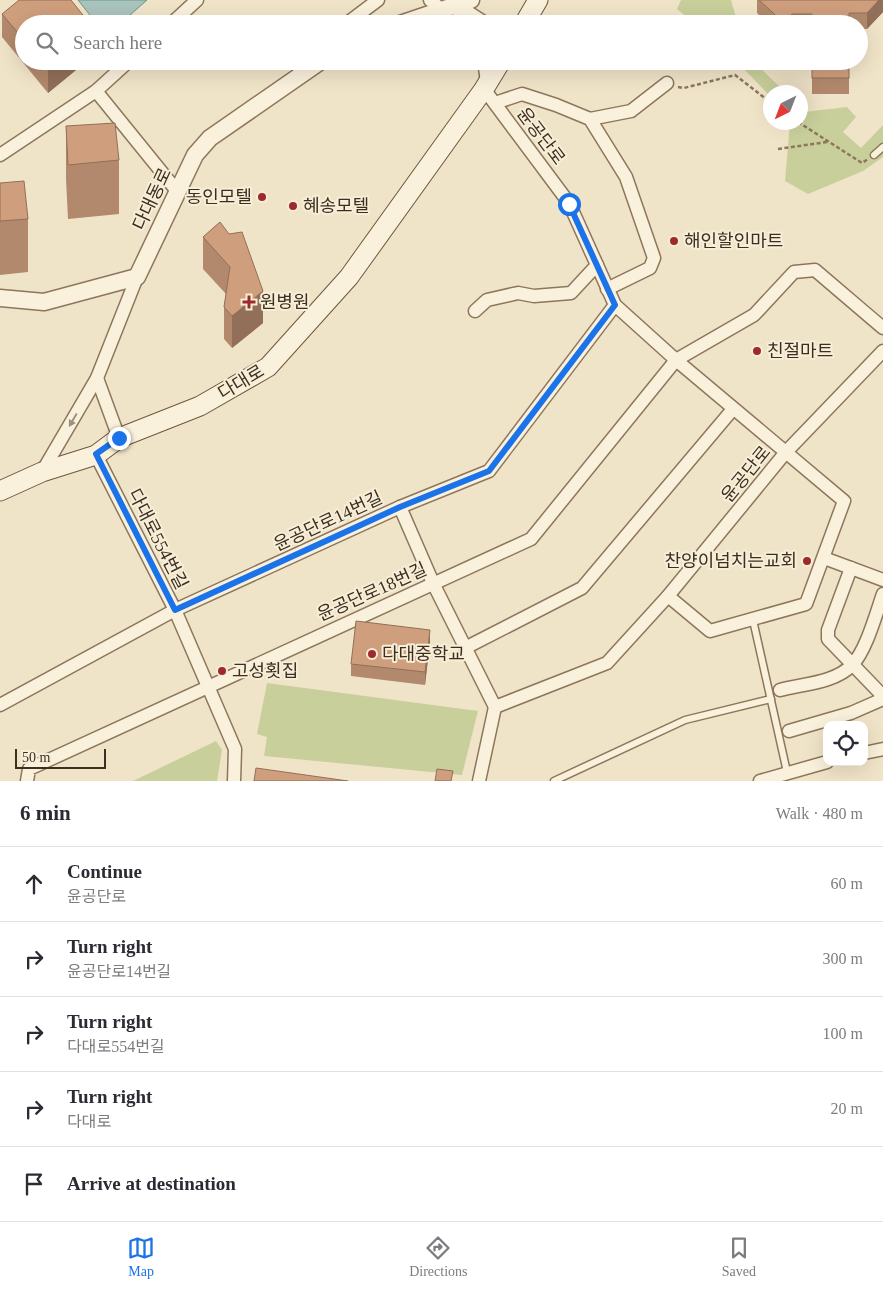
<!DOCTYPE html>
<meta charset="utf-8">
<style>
:root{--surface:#fff;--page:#f2f2f3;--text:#2b2b33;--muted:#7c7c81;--line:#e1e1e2;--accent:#1a73e8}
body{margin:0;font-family:"Times New Roman","Noto Sans KR",serif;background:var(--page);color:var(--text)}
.controls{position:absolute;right:15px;bottom:15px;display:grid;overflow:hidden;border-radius:10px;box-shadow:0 5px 20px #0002}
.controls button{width:45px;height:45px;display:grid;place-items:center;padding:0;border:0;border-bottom:1px solid var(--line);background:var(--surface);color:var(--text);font:25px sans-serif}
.compass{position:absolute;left:763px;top:85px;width:45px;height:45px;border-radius:50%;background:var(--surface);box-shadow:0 5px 20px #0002;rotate:222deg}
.scale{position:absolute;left:15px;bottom:12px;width:91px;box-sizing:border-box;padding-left:5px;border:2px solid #3d2e20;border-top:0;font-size:14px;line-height:18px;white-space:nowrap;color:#3d2e20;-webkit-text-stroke:4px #f7eed8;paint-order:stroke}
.stop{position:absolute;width:15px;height:15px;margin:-11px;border:4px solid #1a73e8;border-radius:50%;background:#fff}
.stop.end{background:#1a73e8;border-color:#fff;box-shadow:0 1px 5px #0008}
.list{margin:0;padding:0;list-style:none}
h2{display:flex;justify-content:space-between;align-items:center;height:65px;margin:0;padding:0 20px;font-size:21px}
h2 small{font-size:16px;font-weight:400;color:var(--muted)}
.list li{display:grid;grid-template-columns:32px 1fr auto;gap:15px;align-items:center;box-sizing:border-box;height:75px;padding:0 20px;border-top:1px solid var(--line)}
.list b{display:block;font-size:19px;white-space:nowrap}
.list p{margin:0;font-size:16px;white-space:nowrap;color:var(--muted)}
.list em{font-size:16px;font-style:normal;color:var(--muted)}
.icon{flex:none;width:28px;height:28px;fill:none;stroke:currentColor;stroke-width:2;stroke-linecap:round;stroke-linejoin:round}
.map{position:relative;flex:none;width:883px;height:781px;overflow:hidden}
.search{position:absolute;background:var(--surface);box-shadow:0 5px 20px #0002;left:15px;right:15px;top:15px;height:55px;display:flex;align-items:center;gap:12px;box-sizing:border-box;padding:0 18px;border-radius:28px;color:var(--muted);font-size:19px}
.sheet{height:440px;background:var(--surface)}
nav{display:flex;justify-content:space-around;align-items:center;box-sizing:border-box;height:70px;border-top:1px solid var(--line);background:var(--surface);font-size:14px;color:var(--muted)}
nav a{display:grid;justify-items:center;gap:2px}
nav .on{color:var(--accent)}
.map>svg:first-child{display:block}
</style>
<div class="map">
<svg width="883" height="781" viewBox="0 0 883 781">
<rect width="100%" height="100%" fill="#f0e4c8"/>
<!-- green -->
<g fill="#c9cf9b">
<polygon points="681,0 731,0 735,14 734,24 695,24 677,9"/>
<polygon points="736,61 753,61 785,92 770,92 770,96"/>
<polygon points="847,107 856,117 843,132 861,148 883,125 883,157 863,171 808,194 785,181 790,123 800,122 801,108 804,112"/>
<polygon points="267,683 478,711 462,775 264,756 267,737 257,734"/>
<polygon points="216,741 222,750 217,781 133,781"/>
</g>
<!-- water -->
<polygon fill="#a9c4bc" stroke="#6f938a" points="78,0 147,0 120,24 97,24"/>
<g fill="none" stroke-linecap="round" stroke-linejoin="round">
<defs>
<g id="service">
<polyline points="874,155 883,147"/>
<polyline points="753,620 787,772"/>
<polyline points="554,781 685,720 771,699"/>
</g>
<g id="minor">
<polyline points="430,0 441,9"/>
<polyline points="171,24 197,0"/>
<polyline points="346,24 378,0"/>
<polyline points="484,89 569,203 615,305 676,360 844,501 806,604 710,631 668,596"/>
<polyline points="96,91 177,191"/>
<polyline points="495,103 522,94 556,105 590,119 626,177 654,258 650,268 607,289"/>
<polyline points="590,119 631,111 667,83"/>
<polyline points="0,155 96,91 129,61"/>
<polyline points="475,311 487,300 518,293 534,296 571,293 597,265"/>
<polyline points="97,378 119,438"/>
<polyline points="96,455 175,610 235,749 234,781"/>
<polyline points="42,472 97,378 137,277"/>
<polyline points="400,507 433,583 495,707"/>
<polyline points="824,558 883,580"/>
<polyline points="851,568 828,630 828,639 883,696"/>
<polyline points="465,648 582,588 733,409"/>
<path d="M780,690C802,684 835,683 852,665C866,651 876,614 883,594"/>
<polyline points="0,705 175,610 400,507 489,471 615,305"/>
<polyline points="495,707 607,663 668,596 786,452 883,351"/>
<polyline points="789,731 851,713 883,699"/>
<polyline points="864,753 883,749"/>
<polyline points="27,781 29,769 531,539 676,360 754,315 794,272 815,270 883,328"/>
<polyline points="479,781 495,707"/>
<polyline points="760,781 827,762"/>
</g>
<g id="tertiary">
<polyline points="455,6 483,24"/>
<polyline points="400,24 471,0"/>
<polyline points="486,61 489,81"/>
<polyline points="0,298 44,302 137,277 195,155 210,138 321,61"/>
</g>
<g id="secondary">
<polyline points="524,24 538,0"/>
<polyline points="0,491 42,472 96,455 119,438 200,406 268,367 349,277 484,89 501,61"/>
</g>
</defs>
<!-- service casing -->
<use href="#service" stroke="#8d765c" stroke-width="9"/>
<!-- minor casing -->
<use href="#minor" stroke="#8d765c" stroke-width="15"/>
<!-- tertiary casing -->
<use href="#tertiary" stroke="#8d765c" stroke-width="19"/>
<!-- secondary casing -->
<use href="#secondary" stroke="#6f573f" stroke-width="21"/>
<!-- path -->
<g stroke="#8d765c" stroke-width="2.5" stroke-dasharray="4 2.5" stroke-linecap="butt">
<polyline points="678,87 684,88 735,75 770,102"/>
<polyline points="798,122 862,163 868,159"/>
<polyline points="778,149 827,142"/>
</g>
<!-- service -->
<use href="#service" stroke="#faf1dc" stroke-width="6"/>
<!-- minor -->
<use href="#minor" stroke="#faf1dc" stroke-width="12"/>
<!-- tertiary -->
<use href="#tertiary" stroke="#faf1dc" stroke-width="16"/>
<!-- secondary -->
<use href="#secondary" stroke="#faf1dc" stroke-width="19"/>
</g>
<!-- wall -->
<g fill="#b2896c">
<polygon points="757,0 883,0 883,12 867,29 859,29 859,24 768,24 757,13"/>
<polygon points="2,14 24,24 24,61 87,61 48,93 2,37"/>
<rect x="812" y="61" width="37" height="33"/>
<polygon points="66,126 119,160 119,214 68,219 66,179"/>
<polygon points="0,183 28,219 28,272 0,275"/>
<polygon points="220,222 263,323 232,348 224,339 224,307 226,294 203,269 203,237"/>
<polygon points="430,642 425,685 351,676 351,664"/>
</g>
<!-- shaded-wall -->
<g fill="#916f58">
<polygon points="879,0 883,0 883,12 867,29 867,13"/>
<polygon points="792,14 792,24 784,24 784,23"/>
<polygon points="59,61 87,61 48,93 48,70"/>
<polygon points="263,291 263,323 232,348 232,316"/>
<polygon points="430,630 430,642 425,685 425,672"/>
</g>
<!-- building -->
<g fill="#cf9f7d" stroke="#916f58">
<polygon points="19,0 71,0 90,24 24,24 24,40 2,14"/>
<polygon points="759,0 879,0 867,13 849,13 849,24 812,24 812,14 792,14 784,23"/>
<polygon points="41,61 59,61 48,70"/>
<rect x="812" y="61" width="37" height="17"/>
<polygon points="115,123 119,160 68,165 66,126"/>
<polygon points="24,181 28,219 0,221 0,183"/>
<polygon points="220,222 229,234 242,232 263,291 232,316 224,307 230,267 203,237"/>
<polygon points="356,621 430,630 425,672 351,664"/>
<polygon points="256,768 348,781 254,781"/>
<polygon points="437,769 453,771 451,781 435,781"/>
</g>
<!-- one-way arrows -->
<defs><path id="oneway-solid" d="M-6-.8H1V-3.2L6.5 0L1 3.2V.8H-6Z" transform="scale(1.25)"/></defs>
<use fill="#9c907e" href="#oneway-solid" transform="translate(73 420) rotate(120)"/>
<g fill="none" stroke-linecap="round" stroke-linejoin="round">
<!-- route -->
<polyline stroke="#1a73e8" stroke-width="6" points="119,438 96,454 175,610 400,507 489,471 615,305 569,204"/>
</g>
<!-- markers -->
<g fill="#9e2a2b" stroke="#f7eed8" stroke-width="2">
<circle cx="262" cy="197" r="5"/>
<circle cx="293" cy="206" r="5"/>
<circle cx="674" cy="241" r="5"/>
<path d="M246.5 294.5h5v5h5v5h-5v5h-5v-5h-5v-5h5z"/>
<circle cx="757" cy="351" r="5"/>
<circle cx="807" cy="561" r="5"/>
<circle cx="372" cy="654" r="5"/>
<circle cx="222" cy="671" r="5"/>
</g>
<g text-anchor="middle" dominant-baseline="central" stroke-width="4" stroke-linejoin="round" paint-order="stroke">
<!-- street labels -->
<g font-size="18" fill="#3d2e20" stroke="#f7eed8">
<text transform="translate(541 136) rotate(53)">윤공단로</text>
<text transform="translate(152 199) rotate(-65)">다대동로</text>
<text transform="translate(241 382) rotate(-31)">다대로</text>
<text transform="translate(746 474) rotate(-51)">윤공단로</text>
<text transform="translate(328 521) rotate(-25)">윤공단로14번길</text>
<text transform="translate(158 539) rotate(63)">다대로554번길</text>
<text transform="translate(372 592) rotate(-24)">윤공단로18번길</text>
</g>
<!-- poi labels -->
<g font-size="18" fill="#3d2e20" stroke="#f7eed8" text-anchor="start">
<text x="252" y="197" text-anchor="end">동인모텔</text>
<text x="303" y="206">혜송모텔</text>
<text x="684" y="241">해인할인마트</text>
<text x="260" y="302">원병원</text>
<text x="767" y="351">친절마트</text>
<text x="797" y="561" text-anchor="end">찬양이넘치는교회</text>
<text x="382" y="654">다대중학교</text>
<text x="232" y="671">고성횟집</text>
</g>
</g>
</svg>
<div class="controls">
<button><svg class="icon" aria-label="locate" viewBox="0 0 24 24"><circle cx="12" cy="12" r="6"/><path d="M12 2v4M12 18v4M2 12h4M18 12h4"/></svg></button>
</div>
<svg class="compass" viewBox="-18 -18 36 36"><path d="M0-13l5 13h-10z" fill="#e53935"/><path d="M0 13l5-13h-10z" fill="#7c7c81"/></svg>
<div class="scale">50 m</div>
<div class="stop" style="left:569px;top:204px"></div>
<div class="stop end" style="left:119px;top:438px"></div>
<div class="search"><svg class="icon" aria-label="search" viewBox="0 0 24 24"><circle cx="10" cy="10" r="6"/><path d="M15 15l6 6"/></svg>Search here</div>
</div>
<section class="sheet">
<h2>6 min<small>Walk · 480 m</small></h2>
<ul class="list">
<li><svg class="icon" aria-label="ahead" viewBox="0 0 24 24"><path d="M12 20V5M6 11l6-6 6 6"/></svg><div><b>Continue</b><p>윤공단로</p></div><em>60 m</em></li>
<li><svg class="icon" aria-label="right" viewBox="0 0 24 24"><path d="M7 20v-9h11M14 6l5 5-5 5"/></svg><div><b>Turn right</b><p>윤공단로14번길</p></div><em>300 m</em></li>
<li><svg class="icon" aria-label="right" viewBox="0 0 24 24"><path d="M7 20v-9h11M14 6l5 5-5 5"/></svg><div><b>Turn right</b><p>다대로554번길</p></div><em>100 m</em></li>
<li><svg class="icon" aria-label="right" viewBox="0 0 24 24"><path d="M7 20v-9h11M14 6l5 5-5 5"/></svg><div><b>Turn right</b><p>다대로</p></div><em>20 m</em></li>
<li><svg class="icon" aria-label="arrive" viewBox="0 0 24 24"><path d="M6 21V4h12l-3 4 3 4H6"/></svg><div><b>Arrive at destination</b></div></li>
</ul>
</section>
<nav>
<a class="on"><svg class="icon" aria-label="map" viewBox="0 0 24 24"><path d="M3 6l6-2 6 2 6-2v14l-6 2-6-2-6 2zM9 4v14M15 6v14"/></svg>Map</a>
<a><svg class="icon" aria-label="directions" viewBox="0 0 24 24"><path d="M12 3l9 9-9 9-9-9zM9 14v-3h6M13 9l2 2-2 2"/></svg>Directions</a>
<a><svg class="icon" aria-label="saved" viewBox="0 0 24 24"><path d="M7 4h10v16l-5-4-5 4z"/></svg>Saved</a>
</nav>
